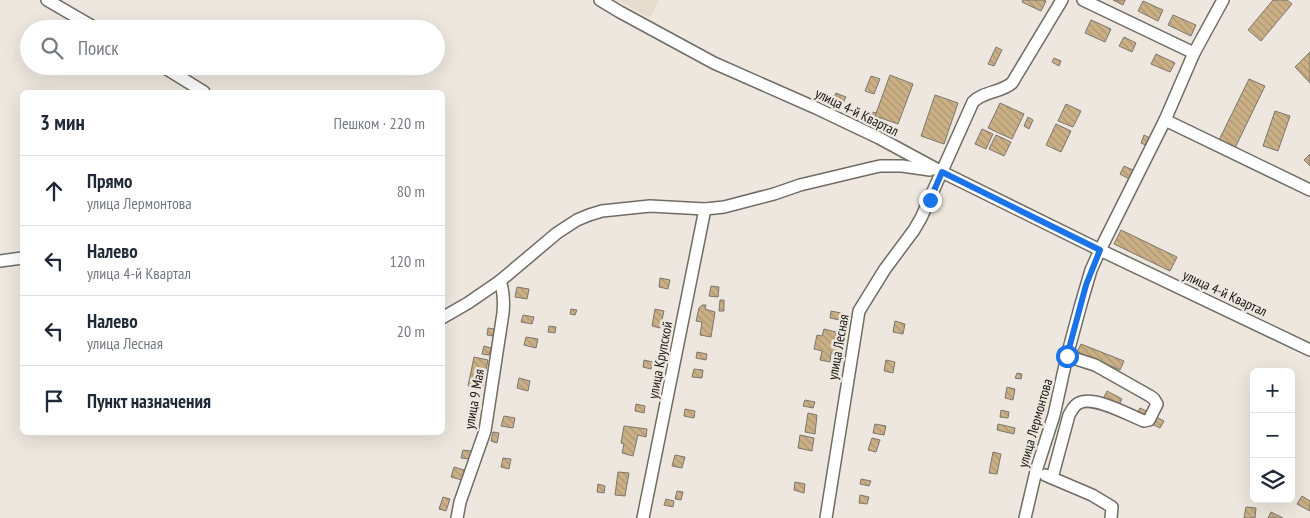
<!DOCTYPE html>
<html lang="ru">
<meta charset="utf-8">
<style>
:root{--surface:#fff;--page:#f6f6f7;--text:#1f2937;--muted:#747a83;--line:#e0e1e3}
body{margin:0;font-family:"PT Sans Narrow",sans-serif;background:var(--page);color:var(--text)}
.controls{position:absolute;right:15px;bottom:15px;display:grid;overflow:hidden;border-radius:8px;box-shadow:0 5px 20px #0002}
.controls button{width:45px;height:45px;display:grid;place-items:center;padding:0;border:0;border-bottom:1px solid var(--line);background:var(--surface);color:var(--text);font:25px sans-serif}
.stop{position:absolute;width:15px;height:15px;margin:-11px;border:4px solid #1a73e8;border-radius:50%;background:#fff}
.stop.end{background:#1a73e8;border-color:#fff;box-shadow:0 1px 5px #0008}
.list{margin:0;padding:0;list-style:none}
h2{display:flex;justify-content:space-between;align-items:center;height:65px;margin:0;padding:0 20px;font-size:21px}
h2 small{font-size:16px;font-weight:400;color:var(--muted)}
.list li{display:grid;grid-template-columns:32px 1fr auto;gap:15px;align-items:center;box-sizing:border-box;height:70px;padding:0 20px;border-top:1px solid var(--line)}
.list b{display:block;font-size:19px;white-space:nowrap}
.list p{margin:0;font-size:16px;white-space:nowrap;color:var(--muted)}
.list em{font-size:16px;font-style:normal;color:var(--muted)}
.icon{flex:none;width:28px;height:28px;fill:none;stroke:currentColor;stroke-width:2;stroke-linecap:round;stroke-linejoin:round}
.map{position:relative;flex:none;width:1310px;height:518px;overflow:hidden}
.search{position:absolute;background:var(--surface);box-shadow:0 5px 20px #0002;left:20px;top:20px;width:425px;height:55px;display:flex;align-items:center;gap:12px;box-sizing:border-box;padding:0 18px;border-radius:28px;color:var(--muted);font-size:19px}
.panel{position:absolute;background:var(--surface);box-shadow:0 5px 20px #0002;left:20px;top:90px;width:425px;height:345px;border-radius:8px}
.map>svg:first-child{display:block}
</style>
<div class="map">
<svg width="1310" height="518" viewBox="0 0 1310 518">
<defs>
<pattern id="building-back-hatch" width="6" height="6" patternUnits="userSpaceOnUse" patternTransform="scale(1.25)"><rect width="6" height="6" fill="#cbb086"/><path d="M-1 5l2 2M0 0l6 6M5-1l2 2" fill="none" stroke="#ae9673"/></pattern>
</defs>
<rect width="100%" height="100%" fill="#ede7df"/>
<!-- built -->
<polygon fill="#e5dccd" points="617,0 659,0 650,18"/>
<!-- building -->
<g fill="url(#building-back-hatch)" stroke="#7b766f">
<polygon points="1023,0 1045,0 1046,1 1041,11 1022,2"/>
<polygon points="1113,0 1125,0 1123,5"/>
<polygon points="1273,0 1287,0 1292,4 1261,41 1248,30"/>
<polygon points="1143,1 1163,10 1158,21 1138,11"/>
<polygon points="1173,15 1196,25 1191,36 1168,25"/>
<polygon points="1091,20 1111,29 1105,42 1085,33"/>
<polygon points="1124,37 1136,43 1132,52 1119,46"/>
<polygon points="996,47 1002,50 994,66 988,64"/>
<polygon points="1310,52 1310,83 1295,67"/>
<polygon points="1156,54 1175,63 1170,72 1151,64"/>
<polygon points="1054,58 1061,61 1059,66 1052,62"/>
<polygon points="890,75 913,84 898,124 875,116"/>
<polygon points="871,76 880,79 874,94 865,91"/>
<polygon points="1249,79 1265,86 1235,148 1219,140"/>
<polygon points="836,93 846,97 839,111 830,107"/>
<polygon points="935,95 958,103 944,144 921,136"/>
<polygon points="1000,103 1024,114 1012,139 988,128"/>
<polygon points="1066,104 1081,111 1073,127 1058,121"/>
<polygon points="1275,111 1290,116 1278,151 1263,146"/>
<polygon points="873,112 876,113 875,116 881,118 876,129 867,125"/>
<polygon points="860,115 868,119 866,124 857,120"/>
<polygon points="1028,117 1033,120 1029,129 1024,126"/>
<polygon points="1056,124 1071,131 1061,152 1046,145"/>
<polygon points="982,129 993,134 986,149 975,144"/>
<polygon points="996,135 1011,142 1004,156 989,149"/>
<polygon points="1144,135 1152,139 1148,146 1141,143"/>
<polygon points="1310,154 1310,166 1304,160"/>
<polygon points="1124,166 1135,171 1131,180 1120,174"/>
<polygon points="1121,230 1177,257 1170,271 1114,244"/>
<polygon points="660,278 670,280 668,289 659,287"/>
<polygon points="711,286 719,287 718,297 709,296"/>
<polygon points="517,287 529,289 527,299 515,297"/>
<polygon points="720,300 724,300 724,311 719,311"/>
<polygon points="702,305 706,305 705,309 715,312 711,337 700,335 702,322 696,321 699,308"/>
<polygon points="571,309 577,310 575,315 570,314"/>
<polygon points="655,309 664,311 660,328 652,326"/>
<polygon points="831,311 841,313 840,320 830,318"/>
<polygon points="523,315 534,317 532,324 521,322"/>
<polygon points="895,321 905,324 903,334 893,332"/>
<polygon points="549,326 556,327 555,333 548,332"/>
<polygon points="488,328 494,329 493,336 487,335"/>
<polygon points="824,329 836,332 834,343 842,344 840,355 831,353 830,362 820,360 822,351 814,349 817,335 822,336"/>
<polygon points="526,337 538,339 536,348 524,345"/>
<polygon points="1081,344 1124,361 1120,370 1077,352"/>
<polygon points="484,346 491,348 489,355 482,354"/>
<polygon points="697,352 707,354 706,360 696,358"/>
<polygon points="474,357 488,360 482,389 468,386"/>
<polygon points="644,360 653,362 651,369 643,367"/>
<polygon points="886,360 895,362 893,373 884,371"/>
<polygon points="694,369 703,370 702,378 692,377"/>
<polygon points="1017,373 1022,374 1021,379 1015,378"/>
<polygon points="519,378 530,381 528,391 517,388"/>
<polygon points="1007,387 1015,389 1013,400 1005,398"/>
<polygon points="1107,391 1122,399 1119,405 1104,397"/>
<polygon points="805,400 815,402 813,408 803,406"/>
<polygon points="636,404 645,406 644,413 635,411"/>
<polygon points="469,406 477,407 475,414 468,413"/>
<polygon points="1140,408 1148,412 1145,419 1137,414"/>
<polygon points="685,409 695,411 694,418 684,416"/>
<polygon points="1001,410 1009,412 1008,418 1000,417"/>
<polygon points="808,413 817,415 815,434 805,432"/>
<polygon points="504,416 515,418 513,428 501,426"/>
<polygon points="1156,417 1164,421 1160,428 1152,424"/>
<polygon points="875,424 886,426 884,435 873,433"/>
<polygon points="998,424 1015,428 1014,434 997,430"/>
<polygon points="624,426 647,429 646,437 638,435 633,456 622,453 624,444 621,443"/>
<polygon points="493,432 499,433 497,443 491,441"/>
<polygon points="800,435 814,438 812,451 798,448"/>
<polygon points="872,438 880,440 876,452 868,450"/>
<polygon points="463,450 471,451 470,459 461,458"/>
<polygon points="993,452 1001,454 997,474 989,473"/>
<polygon points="675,455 685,457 682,468 672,466"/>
<polygon points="503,458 511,459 509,469 501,467"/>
<polygon points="454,467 464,470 462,480 451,477"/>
<polygon points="618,472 629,473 625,496 615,495"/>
<polygon points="861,479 871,481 869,486 860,484"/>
<polygon points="795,482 805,484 804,493 794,490"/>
<polygon points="598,484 605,486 604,493 597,492"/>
<polygon points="677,491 683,492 681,500 675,499"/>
<polygon points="860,495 869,497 867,504 859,503"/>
<polygon points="1302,496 1310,501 1310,511 1297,504"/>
<polygon points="443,497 450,499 446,511 439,509"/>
<polygon points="666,499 674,501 673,507 664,505"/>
<polygon points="1246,507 1256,508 1255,518 1244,518"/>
<polygon points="1271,512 1283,518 1268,518"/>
</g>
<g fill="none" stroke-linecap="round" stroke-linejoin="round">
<defs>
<g id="minor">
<polyline points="47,0 97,29"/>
<polyline points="600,0 620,12 714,63 816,108 879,138 942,172 1100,250 1310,350"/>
<polyline points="1083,0 1194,53"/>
<polyline points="162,66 204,92"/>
<polyline points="1165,120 1310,190"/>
<polyline points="0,261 22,258"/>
<polyline points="442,318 468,303 500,281 557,233 577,220 589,215 602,211 650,206 705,209 724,207 774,194 800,185 867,169 880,166 902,166 930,170"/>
<polyline points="1045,475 1092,495 1112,507 1111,518"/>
<path d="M1052,478L1069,415C1072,410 1074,405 1079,403C1093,395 1129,415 1144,421L1149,420L1157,404L1154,399L1150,396L1095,365L1067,356"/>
<path d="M457,518L460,502L485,431L503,313C504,302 504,292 500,281"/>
<polyline points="643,518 705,209"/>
<path d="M826,518L859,311L885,269L914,230L921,218L973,102C984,91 1000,93 1012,83L1062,0"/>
<polyline points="1025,518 1036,471 1054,415 1067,356 1081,304 1091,270 1100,250 1165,120 1194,53 1223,0"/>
</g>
</defs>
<!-- minor casing -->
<use href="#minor" stroke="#706c64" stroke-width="14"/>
<!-- minor -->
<use href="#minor" stroke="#fff" stroke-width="11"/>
</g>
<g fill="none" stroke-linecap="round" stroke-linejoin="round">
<!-- route -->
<polyline stroke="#1a73e8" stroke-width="6" points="930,200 942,172 1100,250 1086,285 1067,356"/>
</g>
<g text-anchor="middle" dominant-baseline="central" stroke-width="5" stroke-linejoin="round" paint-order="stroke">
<!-- street labels -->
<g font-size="14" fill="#171512" stroke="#ede7df">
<text transform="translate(857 112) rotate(26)">улица 4-й Квартал</text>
<text transform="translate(1225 293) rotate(25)">улица 4-й Квартал</text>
<text transform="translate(838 347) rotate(-80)">улица Лесная</text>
<text transform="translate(660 360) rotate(-79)">улица Крупской</text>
<text transform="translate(474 399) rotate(-80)">улица 9 Мая</text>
<text transform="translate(1035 423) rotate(-74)">улица Лермонтова</text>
</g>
</g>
</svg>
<div class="controls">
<button>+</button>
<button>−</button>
<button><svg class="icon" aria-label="layers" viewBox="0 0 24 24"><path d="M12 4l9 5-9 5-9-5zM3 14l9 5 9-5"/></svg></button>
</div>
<div class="stop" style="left:1067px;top:356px"></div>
<div class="stop end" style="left:930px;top:200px"></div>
<div class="search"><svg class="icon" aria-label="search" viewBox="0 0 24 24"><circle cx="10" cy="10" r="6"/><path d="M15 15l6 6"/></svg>Поиск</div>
<section class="panel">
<h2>3 мин<small>Пешком · 220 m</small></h2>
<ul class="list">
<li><svg class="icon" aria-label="ahead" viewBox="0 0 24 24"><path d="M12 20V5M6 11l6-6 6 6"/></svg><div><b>Прямо</b><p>улица Лермонтова</p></div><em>80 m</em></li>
<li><svg class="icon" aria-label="left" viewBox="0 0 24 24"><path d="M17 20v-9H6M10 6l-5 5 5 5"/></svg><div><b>Налево</b><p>улица 4-й Квартал</p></div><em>120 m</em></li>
<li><svg class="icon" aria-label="left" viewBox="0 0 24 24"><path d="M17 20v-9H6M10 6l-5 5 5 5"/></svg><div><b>Налево</b><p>улица Лесная</p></div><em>20 m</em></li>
<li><svg class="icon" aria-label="arrive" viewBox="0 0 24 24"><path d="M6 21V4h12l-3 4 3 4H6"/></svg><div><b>Пункт назначения</b></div></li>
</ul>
</section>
</div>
